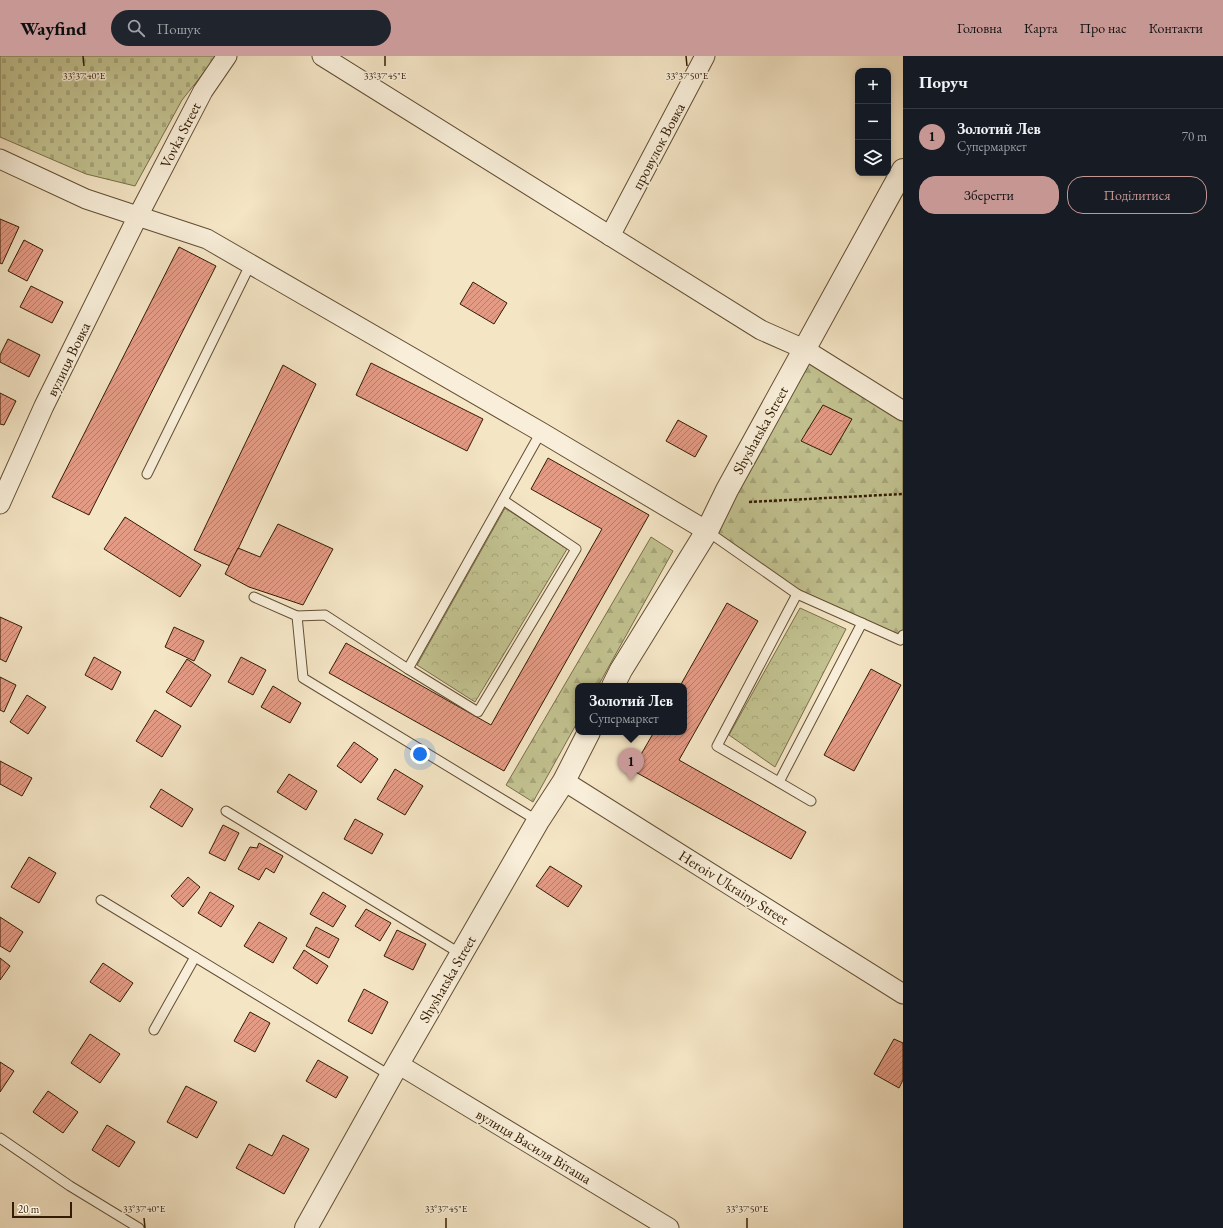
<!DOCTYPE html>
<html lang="uk">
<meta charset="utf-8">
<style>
:root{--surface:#171b24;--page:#20242c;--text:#f1f3f6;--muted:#9ea1a6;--line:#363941;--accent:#c59692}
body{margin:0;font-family:"EB Garamond",serif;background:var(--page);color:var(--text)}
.controls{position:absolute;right:12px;top:12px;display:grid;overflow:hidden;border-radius:8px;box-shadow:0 2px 6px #0003}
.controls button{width:36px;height:36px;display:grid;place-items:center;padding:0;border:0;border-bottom:1px solid var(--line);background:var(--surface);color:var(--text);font:20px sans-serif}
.scale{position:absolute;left:12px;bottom:10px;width:60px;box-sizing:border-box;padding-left:4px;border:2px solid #331c02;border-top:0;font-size:11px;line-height:14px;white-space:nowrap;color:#331c02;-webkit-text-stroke:3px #f8eed9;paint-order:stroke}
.you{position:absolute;left:420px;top:698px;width:14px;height:14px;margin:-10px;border:3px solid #fff;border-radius:50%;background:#1a73e8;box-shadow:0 0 0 6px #1a73e833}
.badge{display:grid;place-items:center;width:26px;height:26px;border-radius:50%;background:var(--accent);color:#111;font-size:13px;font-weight:700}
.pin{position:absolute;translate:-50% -33px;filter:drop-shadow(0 1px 2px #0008)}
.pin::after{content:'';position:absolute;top:21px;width:14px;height:12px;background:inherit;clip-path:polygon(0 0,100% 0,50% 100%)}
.popup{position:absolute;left:575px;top:627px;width:112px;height:52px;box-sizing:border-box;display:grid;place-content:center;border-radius:8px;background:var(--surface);filter:drop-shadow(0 1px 3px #0005);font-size:13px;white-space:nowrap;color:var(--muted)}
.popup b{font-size:15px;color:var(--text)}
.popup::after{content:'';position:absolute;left:50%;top:100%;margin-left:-8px;border:8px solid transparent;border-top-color:var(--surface)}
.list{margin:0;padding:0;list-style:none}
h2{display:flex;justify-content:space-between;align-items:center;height:52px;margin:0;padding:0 16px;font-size:17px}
h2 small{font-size:13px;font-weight:400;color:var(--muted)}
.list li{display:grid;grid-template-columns:26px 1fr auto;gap:12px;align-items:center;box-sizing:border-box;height:56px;padding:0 16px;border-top:1px solid var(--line)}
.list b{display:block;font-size:15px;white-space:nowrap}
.list p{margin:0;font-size:13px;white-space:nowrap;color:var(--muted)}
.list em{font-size:13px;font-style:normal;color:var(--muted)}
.actions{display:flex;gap:8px;padding:12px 16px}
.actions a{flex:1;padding:9px 0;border:1px solid var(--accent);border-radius:16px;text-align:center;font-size:14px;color:var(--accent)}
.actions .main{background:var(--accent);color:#111}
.icon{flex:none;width:22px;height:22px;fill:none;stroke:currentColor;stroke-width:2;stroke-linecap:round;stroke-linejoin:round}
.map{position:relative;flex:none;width:903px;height:1172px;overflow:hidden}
header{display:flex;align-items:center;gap:24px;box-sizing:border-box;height:56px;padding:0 20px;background:var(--accent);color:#111}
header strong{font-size:19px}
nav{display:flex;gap:22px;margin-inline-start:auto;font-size:14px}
.search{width:280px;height:36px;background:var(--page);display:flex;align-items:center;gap:10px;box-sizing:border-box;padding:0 14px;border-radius:22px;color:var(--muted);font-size:15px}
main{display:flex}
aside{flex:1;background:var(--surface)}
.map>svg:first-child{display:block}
</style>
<header>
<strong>Wayfind</strong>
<div class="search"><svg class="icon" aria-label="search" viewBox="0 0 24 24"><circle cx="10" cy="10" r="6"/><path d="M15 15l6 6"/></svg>Пошук</div>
<nav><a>Головна</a><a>Карта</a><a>Про нас</a><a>Контакти</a></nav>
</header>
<main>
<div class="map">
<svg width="903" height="1172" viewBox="0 0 903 1172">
<defs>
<pattern id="forest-firs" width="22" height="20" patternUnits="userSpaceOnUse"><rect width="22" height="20" fill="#c2c290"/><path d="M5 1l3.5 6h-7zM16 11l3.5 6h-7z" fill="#a7a67b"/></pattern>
<pattern id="cemetery-stones" width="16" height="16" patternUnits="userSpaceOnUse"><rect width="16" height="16" fill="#c2c290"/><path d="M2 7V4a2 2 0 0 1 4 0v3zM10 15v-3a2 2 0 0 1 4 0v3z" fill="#a7a67b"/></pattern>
<pattern id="park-crowns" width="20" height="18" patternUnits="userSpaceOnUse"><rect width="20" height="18" fill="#c2c290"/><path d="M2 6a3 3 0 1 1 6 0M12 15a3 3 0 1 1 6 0" fill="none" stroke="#a7a67b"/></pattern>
<pattern id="building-hatch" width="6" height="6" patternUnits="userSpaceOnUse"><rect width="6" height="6" fill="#e49b86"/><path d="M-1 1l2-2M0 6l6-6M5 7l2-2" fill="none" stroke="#b97e6b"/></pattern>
</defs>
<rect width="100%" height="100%" fill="#f4e5c5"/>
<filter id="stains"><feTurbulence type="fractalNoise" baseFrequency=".005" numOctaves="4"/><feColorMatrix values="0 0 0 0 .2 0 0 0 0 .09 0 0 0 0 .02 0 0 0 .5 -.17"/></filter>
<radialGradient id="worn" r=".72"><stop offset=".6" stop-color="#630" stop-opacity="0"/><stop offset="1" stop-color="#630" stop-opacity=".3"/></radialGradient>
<!-- forest -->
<g fill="url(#forest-firs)" stroke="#7a6f49">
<polygon points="804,293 903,355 903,579 900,584 797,538 707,476"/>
<polygon points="651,481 673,495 598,630 578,630 578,665 533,746 506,729"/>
</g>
<!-- cemetery -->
<polygon fill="url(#cemetery-stones)" stroke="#7a6f49" points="0,0 215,0 210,9 182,44 135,130 86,118 0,81"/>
<!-- park -->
<g fill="url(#park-crowns)" stroke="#7a6f49">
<polygon points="505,452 567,493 475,646 417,609"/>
<polygon points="800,552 846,573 775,711 729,679"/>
</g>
<!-- building -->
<g fill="url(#building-hatch)" stroke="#331c02">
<polygon points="0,163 19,171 2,208 0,207"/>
<polygon points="24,184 43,194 27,225 8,215"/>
<polygon points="179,191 216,210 89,459 52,441"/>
<polygon points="473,226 507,247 494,268 460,248"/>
<polygon points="31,230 63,246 52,267 20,251"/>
<polygon points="8,283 40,299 29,321 0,306 0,299"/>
<polygon points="371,307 483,363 467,395 356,339"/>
<polygon points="283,309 316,328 230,510 194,494"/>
<polygon points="0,337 16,345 4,369 0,368"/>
<polygon points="823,349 852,363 831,399 801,385"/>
<polygon points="678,364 707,380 695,401 666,385"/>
<polygon points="548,402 649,459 504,715 329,617 346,587 491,669 602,473 531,433"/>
<polygon points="125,461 201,509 180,541 104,493"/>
<polygon points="278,468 333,493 303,549 249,531 225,518 238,492 260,501"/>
<polygon points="727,547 758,565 679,704 806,776 791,803 632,714 654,676 684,676 684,630 680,630"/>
<polygon points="0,561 22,571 6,606 0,603"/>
<polygon points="174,571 204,585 194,605 165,591"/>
<polygon points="94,601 121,616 112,634 85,619"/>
<polygon points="241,601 266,614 253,639 228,626"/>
<polygon points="187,603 211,619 191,651 166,636"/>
<polygon points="871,613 901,629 854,715 824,699"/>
<polygon points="0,621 16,629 4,656 0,654"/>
<polygon points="273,630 301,647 290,667 261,651"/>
<polygon points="27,639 46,651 28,678 10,666"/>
<polygon points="155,654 181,670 162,701 136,685"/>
<polygon points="354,686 378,703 361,727 337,710"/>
<polygon points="0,705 32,722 22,740 0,728"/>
<polygon points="395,713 423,730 405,759 377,743"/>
<polygon points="289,718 317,735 306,754 277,736"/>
<polygon points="161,733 193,753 182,771 150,751"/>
<polygon points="355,763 383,778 372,798 344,783"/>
<polygon points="223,769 239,777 225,805 209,797"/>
<polygon points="259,787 283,800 274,817 266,812 259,824 238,813 250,791 257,792"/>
<polygon points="29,801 56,817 39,847 11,831"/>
<polygon points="550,810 582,830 568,851 536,830"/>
<polygon points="188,821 200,831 183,851 171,840"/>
<polygon points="210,836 234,850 221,871 198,857"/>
<polygon points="323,836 346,850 333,871 310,858"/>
<polygon points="366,853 391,867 380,885 355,870"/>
<polygon points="0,861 23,876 10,896 0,890"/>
<polygon points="259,866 287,882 273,907 244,890"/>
<polygon points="316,871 339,883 329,902 306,890"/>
<polygon points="397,874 426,888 413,914 384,900"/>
<polygon points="304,894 328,910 317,928 293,912"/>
<polygon points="0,902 10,910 0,924"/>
<polygon points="103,907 133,927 120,946 90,926"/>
<polygon points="364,933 388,946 372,978 348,965"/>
<polygon points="250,956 270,967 255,996 234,985"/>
<polygon points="90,978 120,998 100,1027 71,1007"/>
<polygon points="894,983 903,987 903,1024 899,1032 874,1018"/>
<polygon points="318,1004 348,1021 336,1042 306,1025"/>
<polygon points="0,1006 14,1015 0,1036"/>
<polygon points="186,1030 217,1046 197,1082 167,1066"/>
<polygon points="48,1035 78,1056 63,1077 33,1056"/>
<polygon points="107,1069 135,1086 119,1111 92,1094"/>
<polygon points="283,1079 309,1093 284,1138 236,1112 249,1088 272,1100"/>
</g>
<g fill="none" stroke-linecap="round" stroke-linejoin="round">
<defs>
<g id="service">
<polyline points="147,418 250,209"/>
<polyline points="707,475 797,538 717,690 811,745"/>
<polyline points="797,538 900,584 903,579"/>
<polyline points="254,541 297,560 303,622 538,765"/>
<polyline points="297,560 325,559 408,613 541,376"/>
<polyline points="408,613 478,656 576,493 503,444"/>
<polyline points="779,726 862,567"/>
<polyline points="226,755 461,898"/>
<polyline points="101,844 391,1020"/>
<polyline points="154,974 195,901"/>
<polyline points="0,1082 70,1130 139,1172"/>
</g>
<g id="minor">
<polyline points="322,0 761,274 804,293 903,355"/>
<polyline points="0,103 86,143 207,183 541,376 707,475"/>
<polyline points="610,180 705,0"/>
<polyline points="0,448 44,350 138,160 203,35 227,0"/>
<polyline points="564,725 903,938"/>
<polyline points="398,1008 669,1172"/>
</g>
<g id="tertiary">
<polyline points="613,630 621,614 707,475 727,434 903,114"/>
<polyline points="306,1172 391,1020 538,765 564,725 589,676"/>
</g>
</defs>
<!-- service casing -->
<use href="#service" stroke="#634e33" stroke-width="11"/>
<!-- minor casing -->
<use href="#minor" stroke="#634e33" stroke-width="21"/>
<!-- tertiary casing -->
<use href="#tertiary" stroke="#634e33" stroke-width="24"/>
<!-- path -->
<polyline stroke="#331c02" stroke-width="2.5" stroke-dasharray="3 2" stroke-linecap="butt" points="749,446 903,438"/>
<!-- service -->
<use href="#service" stroke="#f8eed9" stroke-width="9"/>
<!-- minor -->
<use href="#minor" stroke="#f8eed9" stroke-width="19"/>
<!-- tertiary -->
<use href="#tertiary" stroke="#f8eed9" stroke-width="22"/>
</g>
<!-- ticks -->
<path fill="none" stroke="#331c02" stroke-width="1.5" d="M83,0L84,10M385,0V10M686,0L687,10M144,1162L145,1172M446,1162V1172M747,1162V1172"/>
<g text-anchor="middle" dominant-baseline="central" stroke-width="3" stroke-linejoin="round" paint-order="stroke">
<!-- street labels -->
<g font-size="15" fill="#331c02" stroke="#f8eed9">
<text transform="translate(180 79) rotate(-63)">Vovka Street</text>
<text transform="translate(658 90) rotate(-62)">провулок Вовка</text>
<text transform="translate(68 303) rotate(-64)">вулиця Вовка</text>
<text transform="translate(760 374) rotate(-61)">Shyshatska Street</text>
<text transform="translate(734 831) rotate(32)">Heroiv Ukrainy Street</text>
<text transform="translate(447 923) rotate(-60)">Shyshatska Street</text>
<text transform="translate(534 1090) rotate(31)">вулиця Василя Віташа</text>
</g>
</g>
<g font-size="10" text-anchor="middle" fill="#331c02" stroke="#f8eed9" stroke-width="3" stroke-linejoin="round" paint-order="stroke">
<text x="84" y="23">33°37'40"E</text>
<text x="385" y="23">33°37'45"E</text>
<text x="687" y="23">33°37'50"E</text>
<text x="144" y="1156">33°37'40"E</text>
<text x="446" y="1156">33°37'45"E</text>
<text x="747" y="1156">33°37'50"E</text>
</g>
<rect width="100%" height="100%" filter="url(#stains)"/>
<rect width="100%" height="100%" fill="url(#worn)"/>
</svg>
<div class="controls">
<button>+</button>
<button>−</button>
<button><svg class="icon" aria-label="layers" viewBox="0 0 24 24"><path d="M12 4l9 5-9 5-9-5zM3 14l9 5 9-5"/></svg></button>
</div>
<div class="scale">20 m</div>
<div class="you"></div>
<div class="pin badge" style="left:631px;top:725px">1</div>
<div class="popup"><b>Золотий Лев</b>Супермаркет</div>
</div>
<aside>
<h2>Поруч<small></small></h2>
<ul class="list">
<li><span class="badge">1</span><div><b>Золотий Лев</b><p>Супермаркет</p></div><em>70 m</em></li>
</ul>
<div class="actions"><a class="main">Зберегти</a><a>Поділитися</a></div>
</aside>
</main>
